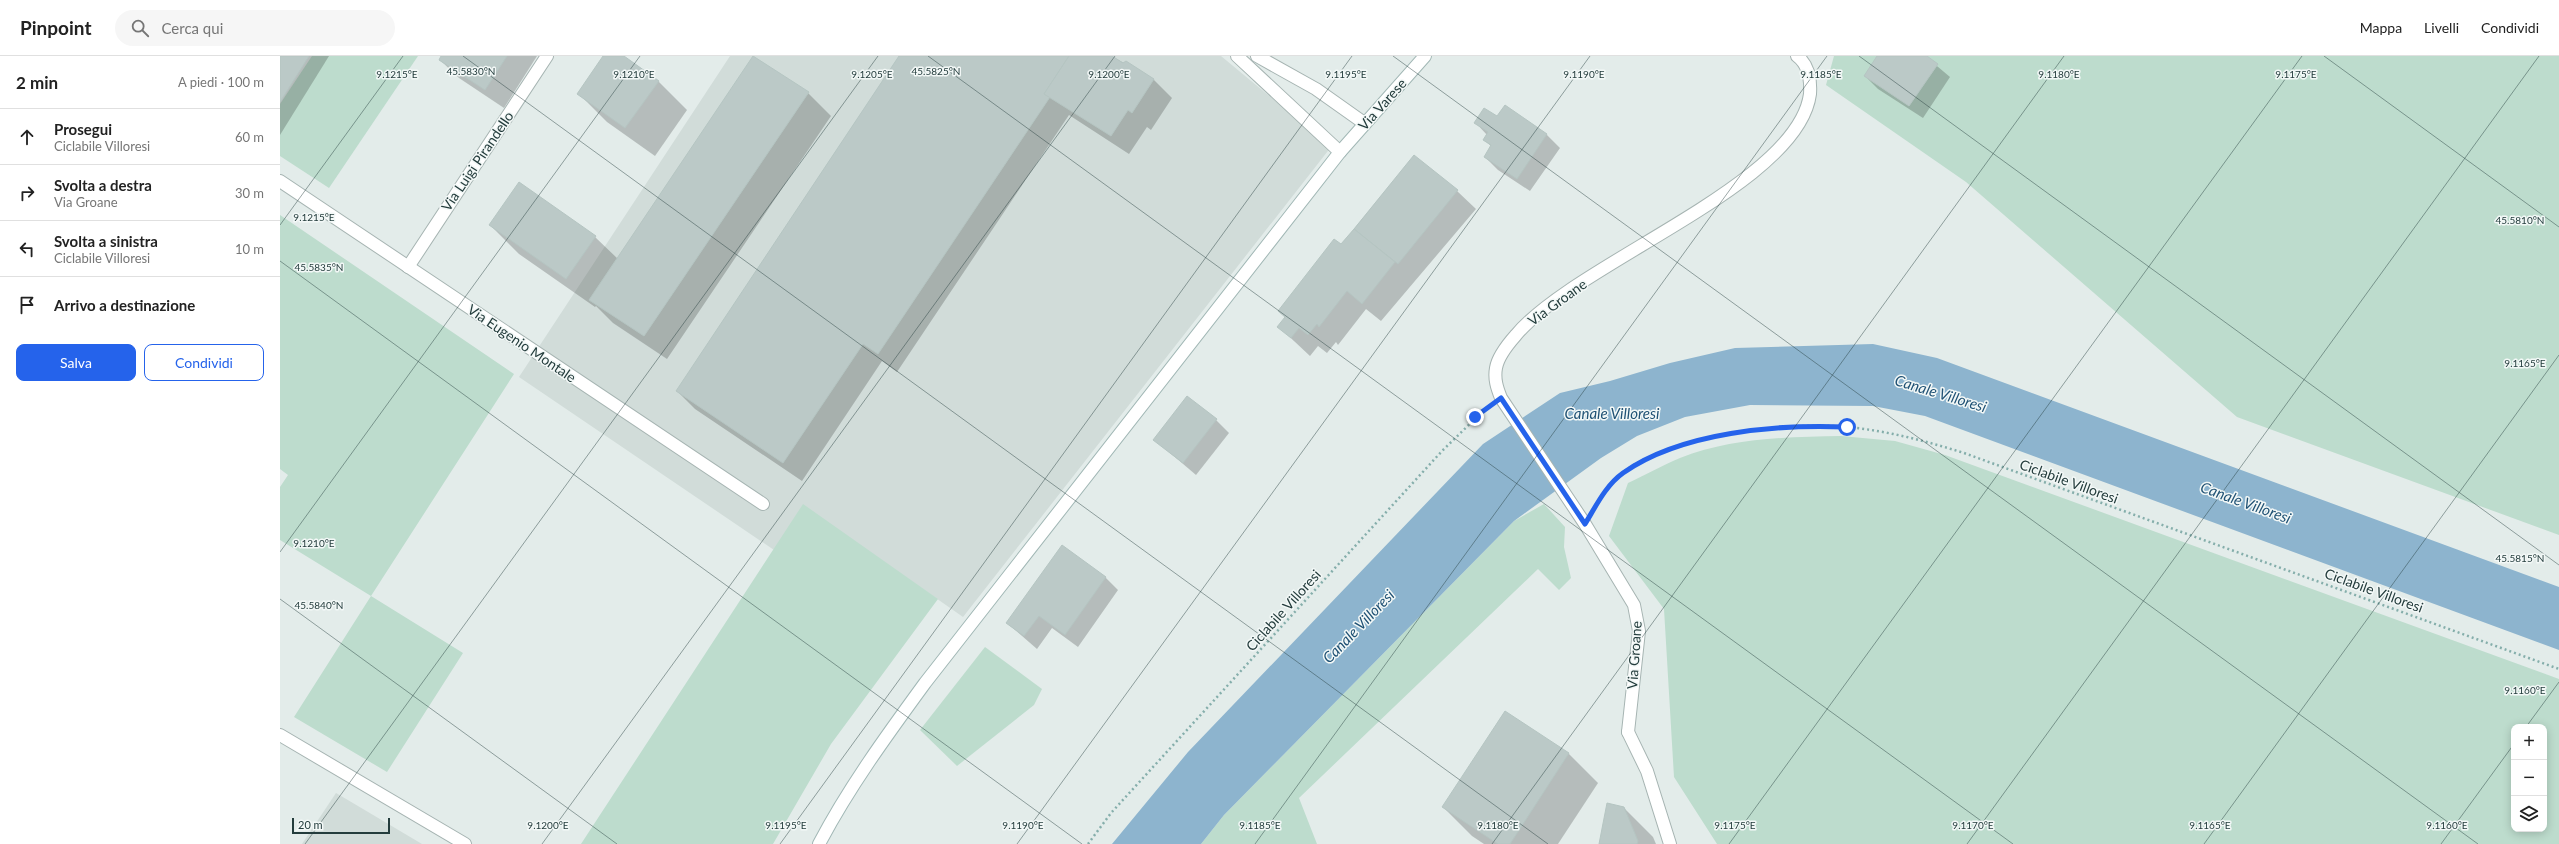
<!DOCTYPE html>
<html lang="it">
<meta charset="utf-8">
<style>
:root{--surface:#fff;--page:#f6f6f6;--text:#222;--muted:#767676;--line:#e0e0e0;--accent:#2563eb}
body{margin:0;font-family:Lato,sans-serif;background:var(--page);color:var(--text)}
.controls{position:absolute;right:12px;bottom:12px;display:grid;overflow:hidden;border-radius:8px;box-shadow:0 2px 10px #0003}
.controls button{width:36px;height:36px;display:grid;place-items:center;padding:0;border:0;border-bottom:1px solid var(--line);background:var(--surface);color:var(--text);font:20px sans-serif}
.scale{position:absolute;left:12px;bottom:10px;width:98px;box-sizing:border-box;padding-left:4px;border:2px solid #233c3c;border-top:0;font-size:11px;line-height:14px;white-space:nowrap;color:#233c3c;-webkit-text-stroke:3px #f3f8f7;paint-order:stroke}
.stop{position:absolute;width:12px;height:12px;margin:-9px;border:3px solid #2563eb;border-radius:50%;background:#fff}
.stop.end{background:#2563eb;border-color:#fff;box-shadow:0 1px 4px #0008}
.list{margin:0;padding:0;list-style:none}
h2{display:flex;justify-content:space-between;align-items:center;height:52px;margin:0;padding:0 16px;font-size:17px}
h2 small{font-size:13px;font-weight:400;color:var(--muted)}
.list li{display:grid;grid-template-columns:26px 1fr auto;gap:12px;align-items:center;box-sizing:border-box;height:56px;padding:0 16px;border-top:1px solid var(--line)}
.list b{display:block;font-size:15px;white-space:nowrap}
.list p{margin:0;font-size:13px;white-space:nowrap;color:var(--muted)}
.list em{font-size:13px;font-style:normal;color:var(--muted)}
.actions{display:flex;gap:8px;padding:12px 16px}
.actions a{flex:1;padding:9px 0;border:1px solid var(--accent);border-radius:8px;text-align:center;font-size:14px;color:var(--accent)}
.actions .main{background:var(--accent);color:#fff}
.icon{flex:none;width:22px;height:22px;fill:none;stroke:currentColor;stroke-width:2;stroke-linecap:round;stroke-linejoin:round}
.map{position:relative;flex:none;width:2279px;height:788px;overflow:hidden}
header{display:flex;align-items:center;gap:24px;box-sizing:border-box;height:56px;padding:0 20px;background:var(--surface);border-bottom:1px solid var(--line)}
header strong{font-size:19px}
nav{display:flex;gap:22px;margin-inline-start:auto;font-size:14px}
.search{width:280px;height:36px;background:var(--page);display:flex;align-items:center;gap:10px;box-sizing:border-box;padding:0 14px;border-radius:22px;color:var(--muted);font-size:15px}
main{display:flex}
aside{flex:1;background:var(--surface)}
.map>svg:first-child{display:block}
</style>
<header>
<strong>Pinpoint</strong>
<div class="search"><svg class="icon" aria-label="search" viewBox="0 0 24 24"><circle cx="10" cy="10" r="6"/><path d="M15 15l6 6"/></svg>Cerca qui</div>
<nav><a>Mappa</a><a>Livelli</a><a>Condividi</a></nav>
</header>
<main>
<aside>
<h2>2 min<small>A piedi · 100 m</small></h2>
<ul class="list">
<li><svg class="icon" aria-label="ahead" viewBox="0 0 24 24"><path d="M12 20V5M6 11l6-6 6 6"/></svg><div><b>Prosegui</b><p>Ciclabile Villoresi</p></div><em>60 m</em></li>
<li><svg class="icon" aria-label="right" viewBox="0 0 24 24"><path d="M7 20v-9h11M14 6l5 5-5 5"/></svg><div><b>Svolta a destra</b><p>Via Groane</p></div><em>30 m</em></li>
<li><svg class="icon" aria-label="left" viewBox="0 0 24 24"><path d="M17 20v-9H6M10 6l-5 5 5 5"/></svg><div><b>Svolta a sinistra</b><p>Ciclabile Villoresi</p></div><em>10 m</em></li>
<li><svg class="icon" aria-label="arrive" viewBox="0 0 24 24"><path d="M6 21V4h12l-3 4 3 4H6"/></svg><div><b>Arrivo a destinazione</b></div></li>
</ul>
<div class="actions"><a class="main">Salva</a><a>Condividi</a></div>
</aside>
<div class="map">
<svg width="2279" height="788" viewBox="0 0 2279 788">
<rect width="100%" height="100%" fill="#e3ecea"/>
<!-- built -->
<g fill="#d1dcd9">
<polygon points="450,0 941,0 1051,91 683,561 523,449 494,494 239,321"/>
<polygon points="56,737 142,788 22,788"/>
</g>
<!-- green -->
<g fill="#bddccd" fill-rule="evenodd">
<polygon points="32,0 138,0 49,132 0,100 0,48"/>
<polygon points="1554,0 2279,0 2279,479 1957,361 1686,126 1546,29"/>
<polygon points="0,159 234,318 91,540 183,597 107,716 14,661 91,540 0,484 0,431 8,419 0,413"/>
<path d="M1561,380L1615,385L1665,399L2279,623V788H1437L1394,721L1384,553L1329,480L1348,427C1365,419 1383,409 1400,402C1451,382 1507,381 1561,380ZM2234,671H2264V773H2234Z"/>
<polygon points="523,448 658,543 551,688 493,788 301,788"/>
<polygon points="1264,448 1285,471 1284,491 1291,522 1279,534 1258,513 1019,742 1037,788 921,788 944,759 1234,465"/>
<polygon points="705,591 762,633 754,649 677,710 640,674"/>
</g>
<!-- water -->
<polygon fill="#8db4ce" points="1593,288 1657,302 2279,531 2279,594 1645,360 1593,350 1470,349 1405,361 1357,380 1321,402 1234,465 944,759 921,788 832,788 908,696 1203,388 1280,337 1330,325 1390,307 1455,292"/>
<!-- shadow -->
<g fill="#0003">
<polygon points="0,0 49,0 0,79"/>
<polygon points="163,0 257,0 224,52 179,22 160,4"/>
<polygon points="325,0 342,0 378,25 407,54 375,100 327,66 298,37"/>
<polygon points="620,0 831,0 873,23 892,42 871,74 867,71 849,98 789,59 617,316 602,305 522,425 415,353 397,335"/>
<polygon points="1599,0 1645,0 1670,21 1643,62 1598,33 1585,20"/>
<polygon points="528,37 551,60 387,303 333,267 316,250 315,251 239,198 210,169 315,181 338,203"/>
<polygon points="1225,50 1267,79 1280,92 1250,135 1218,114 1205,101 1212,91 1204,84 1207,79 1195,66 1217,62"/>
<polygon points="1134,100 1177,135 1196,153 1101,265 1086,253 1058,289 1056,286 1047,297 1038,290 1030,300 999,271 1006,262 999,255 1061,189"/>
<polygon points="936,364 949,377 916,419 875,384"/>
<polygon points="825,521 838,534 798,591 772,572 757,593 727,567"/>
<polygon points="1225,656 1289,698 1318,727 1278,788 1204,788 1192,780 1163,751"/>
<polygon points="1344,752 1373,781 1376,788 1320,788"/>
</g>
<!-- building -->
<g fill="#bbc9c7" stroke="#b5c5c2">
<polygon points="0,0 29,0 0,46"/>
<polygon points="161,0 227,0 205,34 159,4"/>
<polygon points="323,0 344,0 379,25 345,72 297,38"/>
<polygon points="473,0 529,36 364,280 309,244"/>
<polygon points="619,0 789,0 764,38 770,41 598,298 583,288 503,407 396,335"/>
<polygon points="789,0 832,0 843,7 846,5 874,23 852,57 848,54 831,80 764,38"/>
<polygon points="1597,0 1647,0 1658,8 1629,50 1584,20"/>
<polygon points="1225,49 1267,78 1237,123 1204,101 1211,89 1203,84 1208,76 1194,67 1204,52 1217,60"/>
<polygon points="1134,99 1178,134 1118,208 1074,173"/>
<polygon points="239,126 316,180 286,223 209,169"/>
<polygon points="1074,173 1115,206 1082,248 1067,235 1039,271 1037,268 1028,279 1019,272 1011,282 997,271 1005,261 998,255 1054,183 1061,188"/>
<polygon points="907,340 937,363 903,407 873,384"/>
<polygon points="782,489 826,521 785,579 759,560 744,580 726,567"/>
<polygon points="1225,655 1289,697 1230,788 1218,788 1162,751"/>
<polygon points="1327,747 1344,751 1358,785 1357,788 1319,788"/>
</g>
<g fill="none" stroke-linecap="round" stroke-linejoin="round">
<defs>
<polyline id="lane" points="1348,676 1367,715 1390,788"/>
<g id="street">
<polyline points="957,0 1060,96"/>
<polyline points="977,0 1036,33 1084,67"/>
<polyline points="0,125 483,448"/>
<polyline points="128,211 267,0"/>
<path d="M1348,676L1359,575L1354,549L1305,468L1221,342C1217,332 1214,323 1216,312C1218,300 1228,288 1236,279C1297,206 1518,129 1530,38C1531,23 1529,9 1517,0"/>
<polyline points="0,679 185,788"/>
</g>
<path id="secondary" d="M539,788C569,731 607,679 645,627L1060,96L1145,0"/>
</defs>
<!-- lane casing -->
<use href="#lane" stroke="#a6b4b2" stroke-width="14"/>
<!-- street casing -->
<use href="#street" stroke="#a6b4b2" stroke-width="14"/>
<!-- secondary casing -->
<use href="#secondary" stroke="#a1b7b5" stroke-width="14"/>
<!-- path -->
<g stroke="#85aeab" stroke-width="2.5" stroke-dasharray="2 3" stroke-linecap="butt">
<path d="M1319,445C1325,435 1332,425 1342,417C1391,379 1508,365 1568,371C1608,375 1646,385 1684,397L2279,613"/>
<polyline points="808,788 831,757 1162,395 1202,356"/>
</g>
<!-- lane -->
<use href="#lane" stroke="#fff" stroke-width="12"/>
<!-- street -->
<use href="#street" stroke="#fff" stroke-width="12"/>
<!-- secondary -->
<use href="#secondary" stroke="#fff" stroke-width="12"/>
</g>
<g fill="none" stroke-linecap="round" stroke-linejoin="round">
<!-- route -->
<path stroke="#2563eb" stroke-width="5" d="M1195,361L1221,342L1305,468C1316,450 1326,429 1343,417C1401,376 1498,368 1567,371"/>
</g>
<!-- ticks -->
<path fill="none" stroke="#233c3c" stroke-width="1" stroke-opacity="0.45" d="M183,0L1268,788M648,0L1733,788M1113,0L2198,788M1579,0L2279,509M2044,0L2279,171M0,169L123,0M0,205L802,788M0,496L360,0M0,543L337,788M2246,671L2279,626M25,788L598,0M262,788L835,0M500,788L1072,0M737,788L1310,0M975,788L1547,0M1212,788L1784,0M1449,788L2022,0M1687,788L2259,0M1924,788L2279,299M2161,788L2234,688"/>
<g text-anchor="middle" dominant-baseline="central" stroke-width="3" stroke-linejoin="round" paint-order="stroke">
<!-- street labels -->
<g font-size="14" fill="#233c3c" stroke="#f3f8f7">
<text transform="translate(1102 48) rotate(-48)">Via Varese</text>
<text transform="translate(197 105) rotate(-56)">Via Luigi Pirandello</text>
<text transform="translate(1277 246) rotate(-36)">Via Groane</text>
<text transform="translate(242 287) rotate(34)">Via Eugenio Montale</text>
<text transform="translate(1789 425) rotate(20)">Ciclabile Villoresi</text>
<text transform="translate(2094 534) rotate(20)">Ciclabile Villoresi</text>
<text transform="translate(1003 554) rotate(-48)">Ciclabile Villoresi</text>
<text transform="translate(1354 599) rotate(-86)">Via Groane</text>
</g>
<!-- water labels -->
<g font-size="15" font-style="italic" fill="#205275" stroke="#f3f8f7">
<text transform="translate(1661 337) rotate(17)">Canale Villoresi</text>
<text x="1332" y="357">Canale Villoresi</text>
<text transform="translate(1966 446) rotate(20)">Canale Villoresi</text>
<text transform="translate(1078 570) rotate(-46)">Canale Villoresi</text>
</g>
</g>
<g font-size="10" text-anchor="middle" fill="#233c3c" stroke="#f3f8f7" stroke-width="3" stroke-linejoin="round" paint-order="stroke">
<text x="191" y="19">45.5830°N</text>
<text x="656" y="19">45.5825°N</text>
<text x="117" y="22">9.1215°E</text>
<text x="1066" y="22">9.1195°E</text>
<text x="1541" y="22">9.1185°E</text>
<text x="1779" y="22">9.1180°E</text>
<text x="354" y="22">9.1210°E</text>
<text x="592" y="22">9.1205°E</text>
<text x="829" y="22">9.1200°E</text>
<text x="1304" y="22">9.1190°E</text>
<text x="2016" y="22">9.1175°E</text>
<text x="34" y="165">9.1215°E</text>
<text x="2240" y="168">45.5810°N</text>
<text x="39" y="215">45.5835°N</text>
<text x="2245" y="311">9.1165°E</text>
<text x="34" y="491">9.1210°E</text>
<text x="2240" y="506">45.5815°N</text>
<text x="39" y="553">45.5840°N</text>
<text x="2245" y="638">9.1160°E</text>
<text x="268" y="773">9.1200°E</text>
<text x="506" y="773">9.1195°E</text>
<text x="743" y="773">9.1190°E</text>
<text x="980" y="773">9.1185°E</text>
<text x="1218" y="773">9.1180°E</text>
<text x="1455" y="773">9.1175°E</text>
<text x="1693" y="773">9.1170°E</text>
<text x="1930" y="773">9.1165°E</text>
<text x="2167" y="773">9.1160°E</text>
</g>
</svg>
<div class="controls">
<button>+</button>
<button>−</button>
<button><svg class="icon" aria-label="layers" viewBox="0 0 24 24"><path d="M12 4l9 5-9 5-9-5zM3 14l9 5 9-5"/></svg></button>
</div>
<div class="scale">20 m</div>
<div class="stop" style="left:1567px;top:371px"></div>
<div class="stop end" style="left:1195px;top:361px"></div>
</div>
</main>
